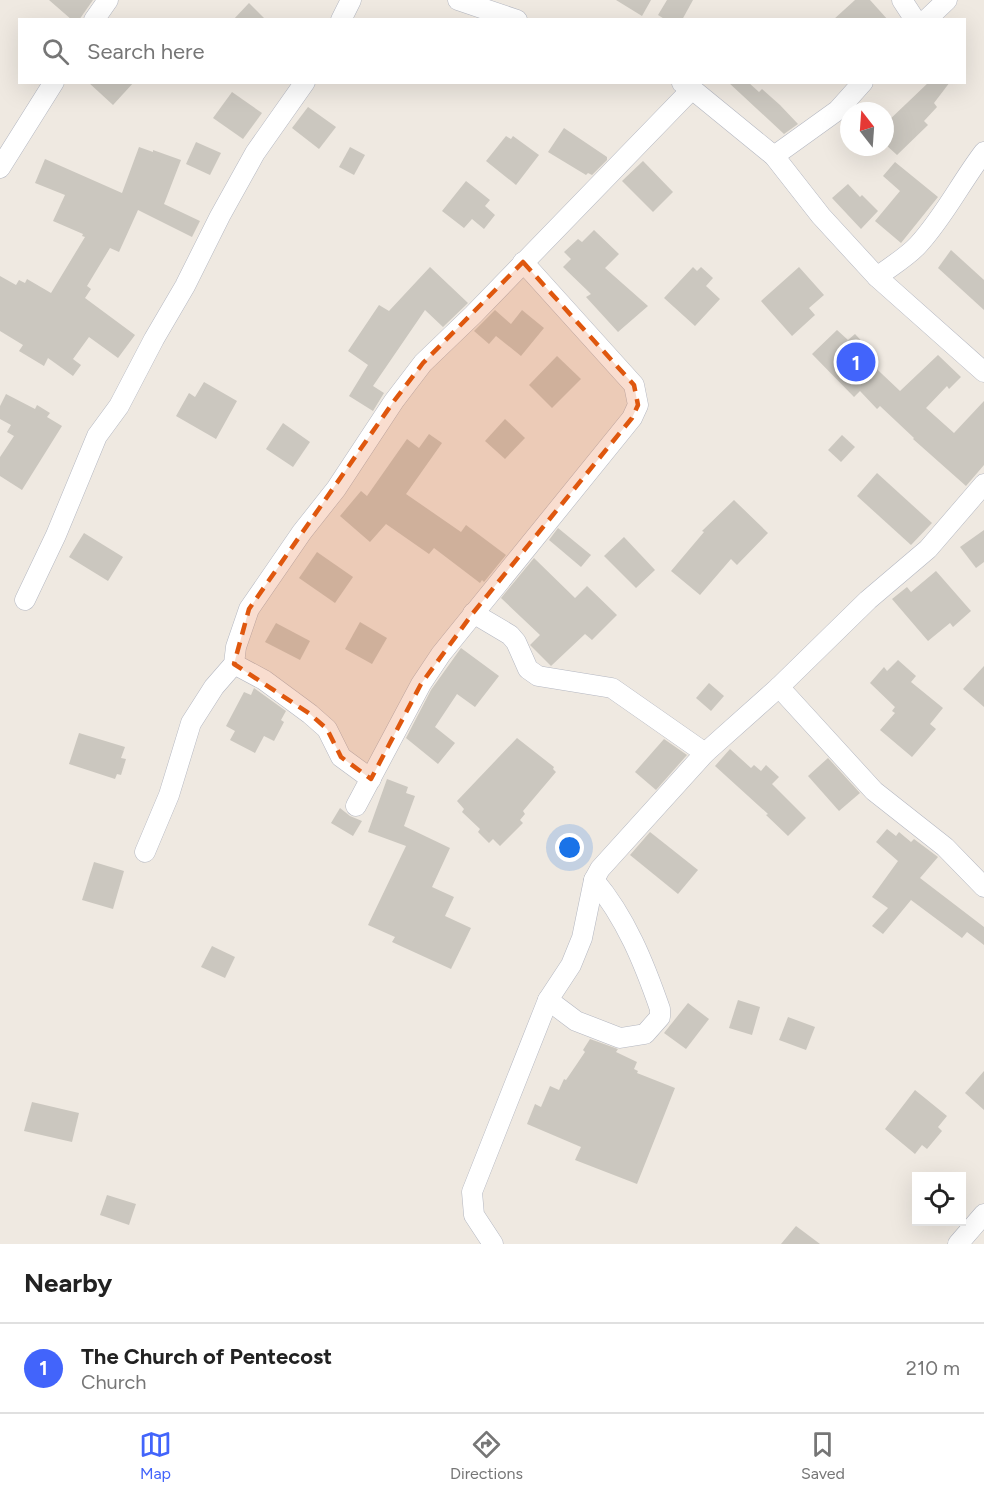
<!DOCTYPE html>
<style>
:root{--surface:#fff;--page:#f6f6f6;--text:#222;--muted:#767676;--line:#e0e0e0;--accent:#4264fb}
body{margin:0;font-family:Figtree,sans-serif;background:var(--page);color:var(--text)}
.controls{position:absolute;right:18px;bottom:18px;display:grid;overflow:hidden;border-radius:0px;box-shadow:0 6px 24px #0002}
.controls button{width:54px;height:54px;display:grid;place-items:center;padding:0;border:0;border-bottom:2px solid var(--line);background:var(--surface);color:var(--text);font:30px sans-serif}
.compass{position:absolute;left:840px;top:102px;width:54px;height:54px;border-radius:50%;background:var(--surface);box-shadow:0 6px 24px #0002;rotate:343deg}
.you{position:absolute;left:570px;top:848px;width:21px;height:21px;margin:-15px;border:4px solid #fff;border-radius:50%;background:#1a73e8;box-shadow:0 0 0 9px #1a73e833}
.badge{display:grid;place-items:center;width:39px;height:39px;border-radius:50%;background:var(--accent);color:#fff;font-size:20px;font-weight:700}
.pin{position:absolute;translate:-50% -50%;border:3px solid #fff;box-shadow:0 2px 6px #0006}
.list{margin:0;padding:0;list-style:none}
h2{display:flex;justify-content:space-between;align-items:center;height:78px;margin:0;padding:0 24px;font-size:26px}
h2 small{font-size:20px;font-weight:400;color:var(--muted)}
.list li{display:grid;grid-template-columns:39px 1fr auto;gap:18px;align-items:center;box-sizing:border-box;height:90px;padding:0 24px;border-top:2px solid var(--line)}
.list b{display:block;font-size:22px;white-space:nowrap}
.list p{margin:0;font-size:20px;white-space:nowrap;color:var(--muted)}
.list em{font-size:20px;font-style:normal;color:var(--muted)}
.icon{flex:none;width:33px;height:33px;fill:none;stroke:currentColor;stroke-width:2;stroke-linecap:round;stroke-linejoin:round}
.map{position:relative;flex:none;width:984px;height:1244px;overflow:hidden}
.search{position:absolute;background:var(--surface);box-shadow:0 6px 24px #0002;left:18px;right:18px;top:18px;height:66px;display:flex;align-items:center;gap:15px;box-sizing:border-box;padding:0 21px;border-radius:0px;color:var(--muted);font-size:22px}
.sheet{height:168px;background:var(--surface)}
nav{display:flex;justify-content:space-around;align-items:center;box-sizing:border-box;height:84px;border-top:2px solid var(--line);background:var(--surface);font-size:16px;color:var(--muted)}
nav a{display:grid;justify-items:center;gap:3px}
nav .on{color:var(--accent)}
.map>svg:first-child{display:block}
</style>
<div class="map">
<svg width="984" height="1244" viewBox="0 0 984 1244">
<rect width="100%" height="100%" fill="#efe9e1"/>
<!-- building -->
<g fill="#cbc7bf">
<polygon points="49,0 93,0 79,20 72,20"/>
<polygon points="616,0 651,0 642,16"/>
<polygon points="667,0 693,0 682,20 666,20 658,15"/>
<polygon points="855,0 870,0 888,20 833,20"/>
<polygon points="249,3 266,20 233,20"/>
<polygon points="88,82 134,82 113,105"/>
<polygon points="728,82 748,82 759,92 762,89 780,105 798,124 784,134"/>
<polygon points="929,82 950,82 934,103 937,107 924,121 928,125 897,155 885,144 885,124"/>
<polygon points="232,92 262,113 243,139 213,118"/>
<polygon points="308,107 336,127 319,149 292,128"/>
<polygon points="564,128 607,157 607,160 592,175 588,173 586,175 548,152"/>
<polygon points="506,136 511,139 513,136 539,155 516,185 486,161"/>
<polygon points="196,142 221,153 210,175 186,164"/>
<polygon points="139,147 153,152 153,150 181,160 164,204 200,221 192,237 138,210 119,252 110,248 87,286 91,289 85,298 135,335 118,358 89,337 73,359 81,365 73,376 48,358 44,366 19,351 23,345 0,331 0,276 16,285 19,280 25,283 27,279 51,293 85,237 82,236 83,234 53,221 65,195 35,183 45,159 122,193"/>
<polygon points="350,147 365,155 354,175 339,167"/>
<polygon points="643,161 673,192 653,212 622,181"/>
<polygon points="895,162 938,197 901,243 875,221 900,191 883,176"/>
<polygon points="466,181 490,200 485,206 495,215 484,229 472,219 464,228 442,211"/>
<polygon points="848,184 860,197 862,195 878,211 861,229 832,198"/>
<polygon points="594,230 619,254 605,268 648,306 618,332 586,297 591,294 563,267 571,259 564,252 578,239 582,242"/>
<polygon points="951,250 984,280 984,310 938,268"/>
<polygon points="430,267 468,303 443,327 425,310 373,386 384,393 373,411 349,396 368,365 348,351 379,305 389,311"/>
<polygon points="693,267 697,271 701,267 713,278 706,286 720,299 695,326 664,298"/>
<polygon points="799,267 824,295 809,308 815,315 792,336 761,301"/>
<polygon points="495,310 511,324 522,310 544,328 521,356 496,336 489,344 474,331"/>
<polygon points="837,330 848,340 855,334 869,349 863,356 900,391 938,355 961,377 949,389 947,386 926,408 954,433 984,401 984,465 966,486 913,439 914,438 880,406 877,409 860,391 854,397 812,354"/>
<polygon points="557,356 581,379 552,408 529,385"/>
<polygon points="204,382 237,401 216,439 176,416 189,393 195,397"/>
<polygon points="6,394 35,409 37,405 50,413 47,417 62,426 22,490 0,476 0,457 14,436 7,432 11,425 0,419 0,406"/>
<polygon points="505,419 525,438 505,459 485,441"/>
<polygon points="283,423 310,442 293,467 266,449"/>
<polygon points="429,434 442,443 406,494 461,532 466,525 506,555 484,582 482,580 480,583 434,548 429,554 386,524 370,542 340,516 361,491 367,496 407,439 419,448"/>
<polygon points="842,435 855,447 841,462 828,450"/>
<polygon points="877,473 932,523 911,545 857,496"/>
<polygon points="734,500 768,533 737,565 731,559 700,595 671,571 704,532 702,531"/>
<polygon points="558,528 591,555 581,567 549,540"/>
<polygon points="984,530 984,562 976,568 960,547"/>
<polygon points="84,533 123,557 108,581 69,557"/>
<polygon points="624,537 655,570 636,588 604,556"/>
<polygon points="317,552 353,577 335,603 299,578"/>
<polygon points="534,558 575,598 587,586 617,615 592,640 585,634 551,666 530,645 540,635 501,598"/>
<polygon points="936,571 971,611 953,627 950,623 928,641 892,599 907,587 911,592"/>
<polygon points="360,622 387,638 372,664 345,649"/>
<polygon points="276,623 310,641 300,660 265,642"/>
<polygon points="461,648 499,676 475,707 457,694 435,727 455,743 438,764 406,738 431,690"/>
<polygon points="898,660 916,676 911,682 943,708 930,724 936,729 912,757 880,730 895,713 892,711 895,707 870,683 884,667 887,671"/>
<polygon points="984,666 984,707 963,689"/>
<polygon points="709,683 724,696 711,711 696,698"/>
<polygon points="254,688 286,711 281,720 284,722 274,741 264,736 255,753 230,740 235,731 226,726 244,692 251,695"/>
<polygon points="79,733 125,747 121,758 126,759 121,775 117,774 115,779 69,764"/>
<polygon points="517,738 554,767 553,769 556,772 523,811 525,814 520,820 523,823 500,846 493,839 489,843 478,832 480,829 462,812 464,809 457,801"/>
<polygon points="664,739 687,755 656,790 635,772"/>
<polygon points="730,749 751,768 754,765 761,771 766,765 779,777 772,784 806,818 788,836 766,815 768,814 715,766"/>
<polygon points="828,758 860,793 839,811 808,776"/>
<polygon points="387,779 408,787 406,793 415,796 404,826 450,848 432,887 454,897 445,916 471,928 451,969 392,942 395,937 368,925 406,846 368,832"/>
<polygon points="340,808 350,816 362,821 353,836 331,823"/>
<polygon points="887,829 896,836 899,832 911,842 914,839 938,857 920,878 984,927 984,945 967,932 962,938 911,900 883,934 872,926 888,908 872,897 898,861 876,842"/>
<polygon points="650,832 698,870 678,894 630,855"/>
<polygon points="94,862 124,871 113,909 82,900"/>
<polygon points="212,946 235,957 225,978 201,967"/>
<polygon points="738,1000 760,1007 752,1035 729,1028"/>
<polygon points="688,1003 709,1019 686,1049 664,1033"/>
<polygon points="788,1017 815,1027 806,1050 779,1040"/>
<polygon points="590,1039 618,1049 616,1052 637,1062 634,1069 638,1071 637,1073 675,1088 637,1184 575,1160 581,1147 527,1124 535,1104 541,1107 550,1086 559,1090 564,1079 566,1080 585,1052 583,1050"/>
<polygon points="984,1071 984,1110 965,1093"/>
<polygon points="915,1090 947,1116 938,1127 942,1131 927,1149 922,1145 915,1154 885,1129"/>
<polygon points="32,1102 79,1113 72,1142 24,1131"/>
<polygon points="107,1195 136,1204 129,1225 100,1215"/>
<polygon points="796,1226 820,1244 781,1244"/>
</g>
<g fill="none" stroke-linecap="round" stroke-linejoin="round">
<defs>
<g id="minor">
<polyline points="458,0 517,20"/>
<polyline points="902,0 915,20"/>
<polyline points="94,20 108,0"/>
<polyline points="341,20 351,0"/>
<polyline points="926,20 947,0"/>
<polyline points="682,83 692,89 774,156 821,216 877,277 984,372"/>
<polyline points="774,156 838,110 863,82"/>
<polyline points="0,168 54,82"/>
<path d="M877,277C890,267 907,257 918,245C944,217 961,182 984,152"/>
<polyline points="25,600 56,535 97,436 119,406 154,339 185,286 220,216 255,153 305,82"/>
<polyline points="473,613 510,635 516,642 528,669 538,676 612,688 705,753"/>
<polyline points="234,664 264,680 310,714 327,729 341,757 371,779"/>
<polyline points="779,687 874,791 945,847 984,887"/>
<polyline points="356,806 421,684 441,654 632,418 638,405 634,385 523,262"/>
<polyline points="145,852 169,795 191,723 214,687 234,664 236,647 249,609 302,532 336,489 394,401 423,363 473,315 692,89"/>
<path d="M548,1000L576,1021L620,1038L645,1034L660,1017V1009C644,963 626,918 594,880"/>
<polyline points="493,1244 474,1215 472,1192 548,1000 571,965 582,938 594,880 600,869 705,753 779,687 868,600 928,549 984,484"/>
<polyline points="958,1244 984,1214"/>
</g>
</defs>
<!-- minor casing -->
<use href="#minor" stroke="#b4b7c1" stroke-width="21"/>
<!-- minor -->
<use href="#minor" stroke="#fff" stroke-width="20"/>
</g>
<!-- marked area -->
<path fill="#df570e" fill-opacity="0.2" stroke="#df570e" stroke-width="4.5" stroke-dasharray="12 8" stroke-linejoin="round" d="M523,262L634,385L638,405L632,418L473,613L421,684L371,779L341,757L327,729L310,714L234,664L249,609L394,401L423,363Z"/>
</svg>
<div class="controls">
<button><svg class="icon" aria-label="locate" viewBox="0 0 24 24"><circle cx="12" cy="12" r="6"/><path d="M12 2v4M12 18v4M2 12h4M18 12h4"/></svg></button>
</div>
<svg class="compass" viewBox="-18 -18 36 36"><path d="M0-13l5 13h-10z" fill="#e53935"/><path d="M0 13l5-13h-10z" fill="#767676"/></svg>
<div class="you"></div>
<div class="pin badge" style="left:856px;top:362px">1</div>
<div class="search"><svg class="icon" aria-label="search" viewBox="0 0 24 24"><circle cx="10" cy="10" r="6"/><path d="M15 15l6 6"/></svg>Search here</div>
</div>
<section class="sheet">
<h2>Nearby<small></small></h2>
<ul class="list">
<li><span class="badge">1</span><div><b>The Church of Pentecost</b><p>Church</p></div><em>210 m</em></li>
</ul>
</section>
<nav>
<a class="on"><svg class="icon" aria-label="map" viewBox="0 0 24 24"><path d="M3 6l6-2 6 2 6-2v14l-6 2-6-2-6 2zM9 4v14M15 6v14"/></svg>Map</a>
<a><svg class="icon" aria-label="directions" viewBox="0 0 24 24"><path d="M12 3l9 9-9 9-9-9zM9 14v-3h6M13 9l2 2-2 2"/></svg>Directions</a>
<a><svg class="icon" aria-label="saved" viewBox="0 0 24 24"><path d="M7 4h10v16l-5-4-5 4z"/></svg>Saved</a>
</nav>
